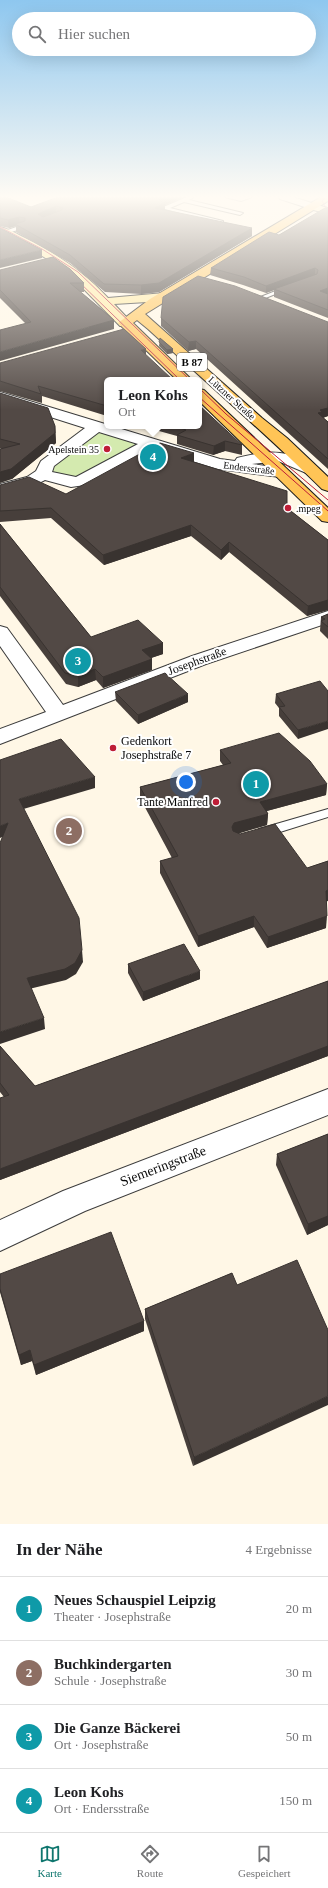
<!DOCTYPE html>
<html lang="de">
<meta charset="utf-8">
<style>
:root{--surface:#fff;--page:#f2f2f2;--text:#202124;--muted:#757577;--line:#e0e0e0;--accent:#0f766e}
body{margin:0;font-family:Georgia,serif;background:var(--page);color:var(--text)}
.you{position:absolute;left:186px;top:782px;width:14px;height:14px;margin:-10px;border:3px solid #fff;border-radius:50%;background:#1a73e8;box-shadow:0 0 0 6px #1a73e833}
.badge{display:grid;place-items:center;width:26px;height:26px;border-radius:50%;background:var(--accent);color:#fff;font-size:13px;font-weight:700}
.pin{position:absolute;translate:-50% -50%;border:2px solid #fff;box-shadow:0 1px 4px #0006}
.popup{position:absolute;left:104px;top:377px;width:98px;height:52px;box-sizing:border-box;display:grid;place-content:center;border-radius:6px;background:var(--surface);filter:drop-shadow(0 1px 3px #0005);font-size:13px;white-space:nowrap;color:var(--muted)}
.popup b{font-size:15px;color:var(--text)}
.popup::after{content:'';position:absolute;left:50%;top:100%;margin-left:-8px;border:8px solid transparent;border-top-color:var(--surface)}
.list{margin:0;padding:0;list-style:none}
h2{display:flex;justify-content:space-between;align-items:center;height:52px;margin:0;padding:0 16px;font-size:17px}
h2 small{font-size:13px;font-weight:400;color:var(--muted)}
.list li{display:grid;grid-template-columns:26px 1fr auto;gap:12px;align-items:center;box-sizing:border-box;height:64px;padding:0 16px;border-top:1px solid var(--line)}
.list b{display:block;font-size:15px;white-space:nowrap}
.list p{margin:0;font-size:13px;white-space:nowrap;color:var(--muted)}
.list em{font-size:13px;font-style:normal;color:var(--muted)}
.icon{flex:none;width:22px;height:22px;fill:none;stroke:currentColor;stroke-width:2;stroke-linecap:round;stroke-linejoin:round}
.map{position:relative;flex:none;width:328px;height:1524px;overflow:hidden}
.search{position:absolute;background:var(--surface);box-shadow:0 4px 16px #0002;left:12px;right:12px;top:12px;height:44px;display:flex;align-items:center;gap:10px;box-sizing:border-box;padding:0 14px;border-radius:22px;color:var(--muted);font-size:15px}
.sheet{height:308px;background:var(--surface)}
nav{display:flex;justify-content:space-around;align-items:center;box-sizing:border-box;height:56px;border-top:1px solid var(--line);background:var(--surface);font-size:11px;color:var(--muted)}
nav a{display:grid;justify-items:center;gap:2px}
nav .on{color:var(--accent)}
.map>svg:first-child{display:block}
</style>
<div class="map">
<svg width="328" height="1524" viewBox="0 0 328 1524">
<rect width="100%" height="100%" fill="#fff7e6"/>
<!-- green -->
<polygon fill="#d4eaaf" points="97,426 151,443 85,480 43,474"/>
<g fill="none" stroke-linecap="round" stroke-linejoin="round">
<defs>
<g id="lane">
<polygon points="187,197 194,197 189,200 243,213 240,215 184,202 170,208 223,221 223,223 221,224 161,208"/>
<polygon points="225,197 252,197 241,201"/>
<polygon points="22,225 24,226 24,228 5,234 2,232"/>
<polygon points="288,286 293,287 263,299 258,298"/>
<polygon points="328,809 328,817 264,837 259,835 258,832 259,829"/>
</g>
<g id="street">
<polygon points="279,197 293,197 318,205 319,207 314,210 280,199"/>
<path d="M0,392L220,459L235,461L237,458C261,452 281,449 304,460C309,462 316,465 319,470L317,473L311,475L278,461L252,464L286,469L288,472L286,475L280,477L218,469L152,449L85,485L71,487L45,480L39,483L0,494V484L27,477L36,471L41,461L85,428L0,401ZM99,432L138,444L76,477L52,472L54,466Z"/>
<polygon points="328,611 328,623 206,664 0,744 0,729 46,712 0,646 0,626 7,628 63,705 192,656"/>
<polygon points="328,1089 328,1115 85,1211 0,1251 0,1220 63,1191"/>
</g>
<g id="secondary">
<polygon points="314,204 328,208 328,214 310,209 309,207"/>
<path d="M0,227C9,229 17,234 25,238C57,254 84,272 108,298L164,293L168,294L170,297L168,300L164,301L114,304L132,323L130,326H120L71,276L44,257L0,234Z"/>
</g>
<g id="primary">
<path d="M321,197H328V201L145,314L262,418L287,438L328,477V491L322,489C266,434 206,382 148,329L137,320L133,323L192,380H177L118,323L150,299Z"/>
<polygon points="199,389 204,390 328,508 328,522 322,521 199,401"/>
</g>
</defs>
<!-- lane casing -->
<use href="#lane" stroke="#3c3c3c" stroke-width="2"/>
<!-- street casing -->
<use href="#street" stroke="#3c3c3c" stroke-width="2"/>
<!-- secondary casing -->
<use href="#secondary" stroke="#2b2b2b" stroke-width="2"/>
<!-- primary casing -->
<use href="#primary" stroke="#1a1a1a" stroke-width="2"/>
<!-- lane -->
<use href="#lane" fill="#fff" fill-rule="evenodd"/>
<!-- street -->
<use href="#street" fill="#fff" fill-rule="evenodd"/>
<!-- secondary -->
<use href="#secondary" fill="#ffeaa1" fill-rule="evenodd"/>
<!-- primary -->
<use href="#primary" fill="#ffc456" fill-rule="evenodd"/>
<!-- tram -->
<g stroke="#be1d36" stroke-width="1">
<polyline points="325,197 322,201 328,211"/>
<polyline points="0,227 42,249 78,272 190,380"/>
<polyline points="76,279 180,380"/>
<polyline points="199,388 226,414 328,500"/>
<polyline points="199,397 328,511"/>
</g>
</g>
<!-- wall -->
<g fill="#473f3b">
<polygon points="0,197 31,207 58,197 184,197 165,205 165,210 252,236 159,292 141,294 105,292 70,263 16,232 16,226 9,228 0,226"/>
<polygon points="328,208 328,318 274,297 274,290 266,293 243,285 210,275 211,268 279,235"/>
<polygon points="0,270 84,283 84,292 80,292 114,320 114,329 25,323 0,298"/>
<polygon points="161,318 328,322 328,416 323,418 328,422 328,469 196,349 188,351 161,326"/>
<polygon points="160,338 173,349 173,353 167,354 159,346"/>
<polygon points="0,363 107,380 107,416 42,396 42,403 0,391"/>
<polygon points="0,393 55,426 56,443 12,479 2,449 0,448"/>
<polygon points="141,426 199,426 242,445 242,455 225,451 213,455 177,444 177,436"/>
<polygon points="194,453 194,462 287,508 328,540 328,610 307,616 229,552 221,560 191,536 104,565 51,518 0,522 0,485 66,494"/>
<polygon points="0,524 91,637 163,643 163,654 151,658 152,659 152,670 103,688 96,680 78,687 66,684 0,596"/>
<polygon points="328,614 328,639 320,631 321,617"/>
<polygon points="328,691 298,739 279,716 279,708 275,703 276,694"/>
<polygon points="115,692 188,702 138,724 116,701"/>
<polygon points="220,750 327,784 326,795 267,811 268,814 267,825 238,833 307,868 328,861 328,901 326,901 326,928 267,948 254,927 198,947 160,873 160,861 172,858 140,798 140,787 223,765 220,761"/>
<polygon points="128,964 200,979 143,1001 128,973"/>
<polygon points="328,981 328,1056 0,1180 4,1097 0,1092 0,1046 35,1086"/>
<polygon points="328,1134 328,1225 307,1235 276,1165 277,1154"/>
<polygon points="232,1273 193,1466 145,1319 145,1309"/>
<polygon points="0,1274 144,1321 144,1331 36,1375 32,1361 21,1365 0,1292"/>
</g>
<!-- shaded-wall -->
<g fill="#393330">
<polygon points="166,197 184,197 165,205 165,211 155,208 160,199"/>
<polygon points="56,206 56,214 39,221 38,214"/>
<polygon points="19,217 20,225 15,224 16,226 9,228 8,220"/>
<polygon points="252,228 252,236 159,292 141,294 141,285"/>
<polygon points="42,250 42,258 0,268 0,260"/>
<polygon points="315,268 315,276 274,289 274,290 266,293 266,286"/>
<polygon points="328,288 328,296 320,291"/>
<polygon points="114,320 114,329 0,361 0,352"/>
<polygon points="196,341 196,349 188,351 189,342"/>
<polygon points="146,349 146,358 141,350"/>
<polygon points="173,349 173,353 167,354 167,350"/>
<polygon points="328,408 328,416 322,418 318,413 320,410"/>
<polygon points="55,426 56,443 12,479 0,483 0,472"/>
<polygon points="225,441 225,451 213,455 214,446"/>
<polygon points="194,453 194,463 181,458"/>
<polygon points="191,525 191,536 104,565 103,555"/>
<polygon points="229,542 229,552 221,560 221,550"/>
<polygon points="328,600 328,610 307,616 308,606"/>
<polygon points="163,643 163,654 142,661 142,650"/>
<polygon points="152,659 152,670 103,688 103,677"/>
<polygon points="95,669 96,680 78,687 78,676"/>
<polygon points="188,694 188,702 138,724 138,715"/>
<polygon points="328,721 328,729 298,739 298,730"/>
<polygon points="95,777 95,788 20,810 19,799"/>
<polygon points="327,784 326,795 259,813 260,802"/>
<polygon points="268,814 267,825 234,835 232,827 234,823"/>
<polygon points="8,823 9,834 0,838 0,826"/>
<polygon points="328,890 328,901 324,902 326,891"/>
<polygon points="254,916 254,927 198,947 198,936"/>
<polygon points="327,916 326,928 267,948 268,937"/>
<polygon points="82,950 83,962 76,974 66,980 29,989 27,978"/>
<polygon points="200,971 200,979 143,1001 143,992"/>
<polygon points="44,1018 45,1029 0,1044 0,1032"/>
<polygon points="328,1046 328,1056 0,1180 0,1169"/>
<polygon points="328,1216 328,1225 307,1235 308,1224"/>
<polygon points="144,1321 144,1331 36,1375 34,1365"/>
<polygon points="30,1350 32,1361 21,1365 19,1355"/>
<polygon points="328,1396 328,1405 193,1466 194,1457"/>
</g>
<!-- building -->
<g fill="#524945" stroke="#393330" fill-rule="evenodd">
<path d="M0,197H6L31,207L58,197H166L160,199V201L165,203L155,208L252,228L159,283L141,285L104,284L70,255L15,224L25,221V218L19,217L8,220L0,218ZM56,206L63,208L62,210L43,217L38,214Z"/>
<polygon points="325,208 328,208 328,288 320,291 328,294 328,310 274,289 317,274 318,270 315,268 266,286 244,277 211,268 269,232 279,235"/>
<polygon points="0,228 42,250 0,260"/>
<polygon points="53,257 70,269 84,283 70,283 114,320 0,352 0,330 31,322 0,290 0,270"/>
<polygon points="198,276 235,286 328,322 328,408 320,410 322,412 318,413 328,422 328,459 196,341 189,342 161,318 163,297"/>
<polygon points="124,329 146,349 141,350 173,380 107,380 107,406 38,386 41,394 0,381 0,363"/>
<polygon points="160,338 173,349 167,350 159,342"/>
<polygon points="0,393 48,408 55,426 55,433 11,469 0,472 0,449 20,444 0,439"/>
<polygon points="199,405 242,445 225,441 214,446 177,435 186,430 174,426 199,426"/>
<polygon points="160,443 194,453 181,458 287,491 287,508 328,540 328,600 308,606 229,542 221,550 191,525 103,555 51,508 0,511 0,485 29,477 66,494"/>
<polygon points="0,524 91,637 138,620 163,643 142,650 152,659 103,677 95,669 78,676 65,673 0,587"/>
<polygon points="328,614 328,627 321,621 325,619 321,617"/>
<polygon points="165,673 188,694 138,715 115,692"/>
<polygon points="320,681 328,691 328,721 298,730 279,707 285,706 276,694"/>
<polygon points="279,733 310,761 327,784 260,802 268,814 234,823 232,827 233,831 240,834 275,824 307,868 328,861 328,890 326,891 327,916 268,937 254,916 198,936 160,861 178,856 140,787 231,763 220,750"/>
<polygon points="61,739 95,777 19,799 79,918 82,950 75,963 65,969 27,978 44,1018 0,1032 0,843 8,823 0,826 0,760"/>
<polygon points="184,944 200,971 143,992 128,964"/>
<polygon points="328,981 328,1046 0,1169 0,1098 9,1095 0,1083 0,1046 35,1086"/>
<polygon points="328,1134 328,1216 308,1224 277,1154"/>
<polygon points="111,1232 144,1321 34,1365 30,1350 19,1355 0,1289 0,1274"/>
<polygon points="297,1260 328,1330 328,1396 194,1457 145,1309 232,1273 237,1285"/>
</g>
<!-- sky -->
<linearGradient id="sky" x2="0" y2="1"><stop stop-color="#8ec7ef"/><stop offset="0.48" stop-color="#fffbf4"/><stop offset="1" stop-color="#fffbf4" stop-opacity="0"/></linearGradient>
<rect width="328" height="410" fill="url(#sky)"/>
<!-- markers -->
<g fill="#be1d36" stroke="#fff" stroke-width="1.5">
<circle cx="107" cy="449" r="4"/>
<circle cx="288" cy="508" r="4"/>
<circle cx="113" cy="748" r="4"/>
<circle cx="216" cy="802" r="4"/>
</g>
<g text-anchor="middle" dominant-baseline="central" stroke-width="4" stroke-linejoin="round" paint-order="stroke">
<!-- far-street labels -->
<g font-size="10" fill="#090909" stroke="#fff">
<text transform="translate(232 398) rotate(42)">Lützner Straße</text>
<text transform="translate(249 468) rotate(7)">Endersstraße</text>
</g>
<!-- far-poi labels -->
<g font-size="10" fill="#090909" stroke="#fff" text-anchor="end">
<text x="99" y="449">Apelstein 35</text>
<text x="296" y="508" text-anchor="start">.mpeg</text>
</g>
<!-- shield labels -->
<rect fill="#fff" stroke="#535353" stroke-width="1" x="177" y="353" width="30" height="18" rx="3"/>
<g font-size="11" font-weight="bold" fill="#090909">
<text x="192" y="362">B 87</text>
</g>
<!-- street labels -->
<g font-size="12" fill="#090909" stroke="#fff">
<text transform="translate(197 661) rotate(-20)">Josephstraße</text>
</g>
<!-- poi labels -->
<g font-size="12" fill="#090909" stroke="#fff" text-anchor="start">
<text x="121" y="741">Gedenkort<tspan x="121" dy="14">Josephstraße 7</tspan></text>
<text x="208" y="802" text-anchor="end">Tante Manfred</text>
</g>
<!-- near-street labels -->
<g font-size="14" fill="#090909" stroke="#fff">
<text transform="translate(163 1166) rotate(-21)">Siemeringstraße</text>
</g>
</g>
</svg>
<div class="you"></div>
<div class="pin badge" style="left:256px;top:784px;background:#0f9aa8">1</div>
<div class="pin badge" style="left:69px;top:831px;background:#8d6e63">2</div>
<div class="pin badge" style="left:78px;top:661px;background:#0f9aa8">3</div>
<div class="pin badge" style="left:153px;top:457px;background:#0f9aa8">4</div>
<div class="popup"><b>Leon Kohs</b>Ort</div>
<div class="search"><svg class="icon" aria-label="search" viewBox="0 0 24 24"><circle cx="10" cy="10" r="6"/><path d="M15 15l6 6"/></svg>Hier suchen</div>
</div>
<section class="sheet">
<h2>In der Nähe<small>4 Ergebnisse</small></h2>
<ul class="list">
<li><span class="badge" style="background:#0f9aa8">1</span><div><b>Neues Schauspiel Leipzig</b><p>Theater · Josephstraße</p></div><em>20 m</em></li>
<li><span class="badge" style="background:#8d6e63">2</span><div><b>Buchkindergarten</b><p>Schule · Josephstraße</p></div><em>30 m</em></li>
<li><span class="badge" style="background:#0f9aa8">3</span><div><b>Die Ganze Bäckerei</b><p>Ort · Josephstraße</p></div><em>50 m</em></li>
<li><span class="badge" style="background:#0f9aa8">4</span><div><b>Leon Kohs</b><p>Ort · Endersstraße</p></div><em>150 m</em></li>
</ul>
</section>
<nav>
<a class="on"><svg class="icon" aria-label="map" viewBox="0 0 24 24"><path d="M3 6l6-2 6 2 6-2v14l-6 2-6-2-6 2zM9 4v14M15 6v14"/></svg>Karte</a>
<a><svg class="icon" aria-label="directions" viewBox="0 0 24 24"><path d="M12 3l9 9-9 9-9-9zM9 14v-3h6M13 9l2 2-2 2"/></svg>Route</a>
<a><svg class="icon" aria-label="saved" viewBox="0 0 24 24"><path d="M7 4h10v16l-5-4-5 4z"/></svg>Gespeichert</a>
</nav>
